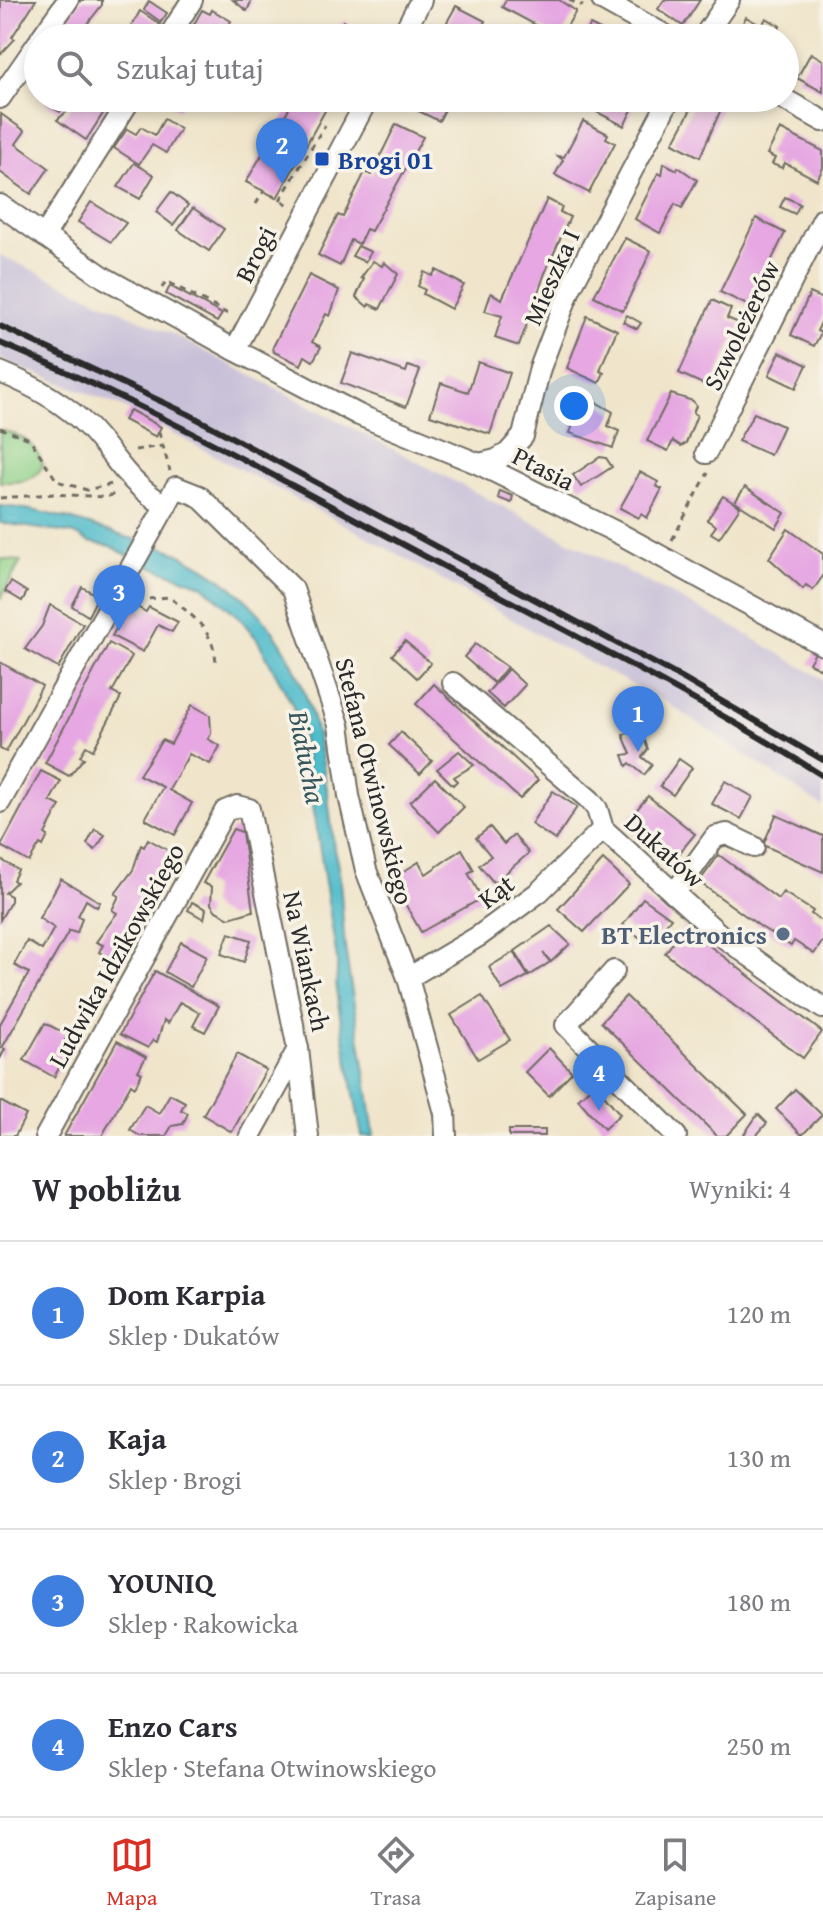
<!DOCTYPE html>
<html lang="pl">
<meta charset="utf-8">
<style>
:root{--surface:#fff;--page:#f2f2f3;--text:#2b2b33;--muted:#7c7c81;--line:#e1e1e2;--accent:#d93025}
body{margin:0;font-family:"Gentium Book Plus",serif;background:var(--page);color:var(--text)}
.you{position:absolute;left:574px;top:406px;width:28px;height:28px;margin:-20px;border:6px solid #fff;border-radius:50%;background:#1a73e8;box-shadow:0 0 0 12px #1a73e833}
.badge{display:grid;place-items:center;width:52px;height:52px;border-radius:50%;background:var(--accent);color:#fff;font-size:26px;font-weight:700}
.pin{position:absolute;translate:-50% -66px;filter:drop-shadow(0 2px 4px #0008)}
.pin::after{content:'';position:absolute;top:42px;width:28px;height:24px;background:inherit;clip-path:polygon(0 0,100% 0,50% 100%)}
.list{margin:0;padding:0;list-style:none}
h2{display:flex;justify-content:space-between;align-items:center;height:104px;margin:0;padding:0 32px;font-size:34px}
h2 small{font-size:26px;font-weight:400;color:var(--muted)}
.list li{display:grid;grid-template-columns:52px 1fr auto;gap:24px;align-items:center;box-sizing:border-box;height:144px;padding:0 32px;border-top:2px solid var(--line)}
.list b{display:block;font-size:30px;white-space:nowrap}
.list p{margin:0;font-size:26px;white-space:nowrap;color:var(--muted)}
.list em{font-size:26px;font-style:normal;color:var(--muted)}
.icon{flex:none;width:44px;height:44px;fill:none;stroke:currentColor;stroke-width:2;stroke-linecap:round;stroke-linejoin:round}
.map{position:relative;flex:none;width:823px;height:1136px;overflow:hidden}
.search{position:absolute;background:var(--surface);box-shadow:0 4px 12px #0003;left:24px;right:24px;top:24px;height:88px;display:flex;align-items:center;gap:20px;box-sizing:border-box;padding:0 28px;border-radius:44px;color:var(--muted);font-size:30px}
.sheet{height:680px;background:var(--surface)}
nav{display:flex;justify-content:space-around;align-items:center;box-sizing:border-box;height:112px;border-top:2px solid var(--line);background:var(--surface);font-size:22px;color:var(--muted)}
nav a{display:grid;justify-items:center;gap:4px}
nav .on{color:var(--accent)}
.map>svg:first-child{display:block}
</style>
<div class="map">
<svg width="823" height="1136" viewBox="0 0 823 1136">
<rect width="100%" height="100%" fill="#f7f3e8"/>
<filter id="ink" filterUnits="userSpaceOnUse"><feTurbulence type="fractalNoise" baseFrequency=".0125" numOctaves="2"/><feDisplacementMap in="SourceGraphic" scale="16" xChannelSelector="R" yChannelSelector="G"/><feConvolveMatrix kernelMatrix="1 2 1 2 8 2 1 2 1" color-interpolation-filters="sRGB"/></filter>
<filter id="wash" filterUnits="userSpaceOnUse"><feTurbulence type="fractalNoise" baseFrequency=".006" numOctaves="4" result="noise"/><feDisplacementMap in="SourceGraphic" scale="32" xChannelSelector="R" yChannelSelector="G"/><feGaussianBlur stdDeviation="1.8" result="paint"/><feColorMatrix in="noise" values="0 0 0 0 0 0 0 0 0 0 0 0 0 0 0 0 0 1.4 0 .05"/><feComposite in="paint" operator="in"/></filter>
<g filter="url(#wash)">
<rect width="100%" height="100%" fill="#f0e5cb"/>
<!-- railway -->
<polygon fill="#c8c0d8" points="0,255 172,334 732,626 823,679 823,807 666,702 571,653 353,529 125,408 0,359"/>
<!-- green -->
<g fill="#8fd189" stroke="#5d7e5a" stroke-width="2">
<path d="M0,430C22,435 35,443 43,465C34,483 19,482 0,482Z"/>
<polygon points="0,559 21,561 0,600"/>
</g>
<!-- water -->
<path fill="#50bbcb" stroke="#3e737b" stroke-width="2" d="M0,506C41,509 85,523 123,536C139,541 155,544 170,550C303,610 321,719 334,850C342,873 342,920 345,947C354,1011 367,1073 374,1136H362C353,1090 344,1043 337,996C335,984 338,971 337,959L302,735L292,704L257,639L239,617L202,585L144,564L110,546L89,542L75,534L0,523Z"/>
<g id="blocks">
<!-- building -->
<g fill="#e6a7e2">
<polygon points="1,0 36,0 12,37 15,39 0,55"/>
<polygon points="81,0 102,0 102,5 76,38 55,38"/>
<polygon points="233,0 252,0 247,11"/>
<polygon points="506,0 559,0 576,11 560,38 502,7"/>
<polygon points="664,0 700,0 683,26 658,9"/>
<polygon points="149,1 167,13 161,22 144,10"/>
<polygon points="456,6 485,21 480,38 438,38"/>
<polygon points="202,10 210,14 212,10 231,21 224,33 226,38 196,38 189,33"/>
<polygon points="140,11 160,24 151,38 125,38"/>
<polygon points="746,17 762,26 766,18 780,26 777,38 735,38"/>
<polygon points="343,21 371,38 333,38"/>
<polygon points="590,25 612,36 611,38 585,36"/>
<polygon points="811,53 823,60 823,92 797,78"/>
<polygon points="50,98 68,100 113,98 86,140 57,120 71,108 66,104 60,112 46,103"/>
<polygon points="158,98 185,98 178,109"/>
<polygon points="295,98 332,98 277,198 246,182"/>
<polygon points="409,98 451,98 439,121 406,105"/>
<polygon points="602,98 638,98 624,126 595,111"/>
<polygon points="697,98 726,98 700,157 673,143"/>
<polygon points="1,114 25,131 16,144 49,168 31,194 0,172"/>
<polygon points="164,119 180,129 166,153 152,145 139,164 114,148 127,129 136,134 141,127 155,135"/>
<polygon points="583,121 608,134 606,138 615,143 589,193 555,175 563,160 558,156 564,157"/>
<polygon points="396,124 423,137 371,231 366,229 359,244 351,240 340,266 318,255 338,215 343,217 365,172 371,175"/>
<polygon points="780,129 823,151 823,168 817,180 785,163 782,168 772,164 775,158 767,154"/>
<polygon points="134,163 154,175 140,199 118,187"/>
<polygon points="664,163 677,170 678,167 697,180 682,208 675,204 660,233 635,219 658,173 662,175"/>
<polygon points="171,192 188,205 173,225 156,212"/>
<polygon points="785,197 800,204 795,214 780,207"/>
<polygon points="547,199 562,207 560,212 570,217 545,273 519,346 495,338 502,316 485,311 491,293 502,299"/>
<polygon points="91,202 126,223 111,242 78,222"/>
<polygon points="193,208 224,229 209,251 178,230"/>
<polygon points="756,218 785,233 749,306 720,292"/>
<polygon points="625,238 651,251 623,311 594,296"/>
<polygon points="358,246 371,252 365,262 352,256"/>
<polygon points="373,261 382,266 384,262 398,274 380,309 369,304 368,307 356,297 364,279 361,278"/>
<polygon points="436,270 464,285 451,309 423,294 425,290 418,286 424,272 432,276"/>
<polygon points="309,275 339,290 330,316 326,314 312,342 321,347 313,361 305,356 301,365 274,352 273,347"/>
<polygon points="170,286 222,314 217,322 166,294"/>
<polygon points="810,293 823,299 823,318 817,331 821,333 814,346 791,335"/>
<polygon points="712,300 731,309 727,318 741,324 711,388 679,373"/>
<polygon points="627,315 641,323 637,329 623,322"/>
<polygon points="587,316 617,330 603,362 600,371 604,373 599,383 567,368"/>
<polygon points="780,352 807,365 796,388 769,375"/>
<polygon points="352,353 406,372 408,366 420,370 406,407 341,383"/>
<polygon points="478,362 510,373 490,434 430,415 441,383 468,392"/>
<polygon points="573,393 595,398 594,401 613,412 608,426 619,431 613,448 570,433 577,414 567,409"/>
<polygon points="671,394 693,401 696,406 693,413 697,415 686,443 681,446 673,441 668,451 647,441"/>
<polygon points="130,410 161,427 156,437 124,420"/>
<polygon points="754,413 783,426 770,455 738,441"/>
<polygon points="600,457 606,458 612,467 581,487 573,475"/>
<polygon points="640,472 658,482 656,486 662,489 647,518 641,514 639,518 620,508"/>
<polygon points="745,487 785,513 776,528 735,502"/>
<polygon points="500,491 513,496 511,503 498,498"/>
<polygon points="723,496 740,507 719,538 711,533 716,526 707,520"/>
<polygon points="788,529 823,554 823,576 813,590 806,585 803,589 769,558"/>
<polygon points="11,582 27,592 22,601 5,591"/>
<polygon points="82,587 98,596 88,616 72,606"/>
<polygon points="130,603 146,612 149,607 178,622 172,632 158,625 143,652 112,636"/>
<polygon points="50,605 83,624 58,668 25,649 42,626"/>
<polygon points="405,641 431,663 417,678 392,655"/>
<polygon points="109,643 132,656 112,692 121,697 93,750 86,746 80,756 84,758 69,776 45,763"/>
<polygon points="475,644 507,667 494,683 464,657"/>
<polygon points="819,646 823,648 823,670 809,663"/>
<polygon points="0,662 42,686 6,752 0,749"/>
<polygon points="508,669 525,685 504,708 487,693"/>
<polygon points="434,684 538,780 520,799 416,704"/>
<polygon points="192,705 210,715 211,733 208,739 220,746 210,764 189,754 169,790 192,803 175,835 145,819 163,787 139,775 162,740 171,744"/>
<polygon points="640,728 648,749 642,757 652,765 644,775 630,763 627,766 623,755 631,754 623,735"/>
<polygon points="401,732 432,761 420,774 389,745"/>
<polygon points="459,751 474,765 454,777 457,781 453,785 437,769"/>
<polygon points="679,759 692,768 673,795 660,786"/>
<polygon points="41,771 61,781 50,801 60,806 45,834 48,836 43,846 40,844 29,862 1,846"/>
<polygon points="435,778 464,807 439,832 410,802"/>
<polygon points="725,781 753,797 741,819 712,804"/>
<polygon points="553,791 577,807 555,840 531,824"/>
<polygon points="648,796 695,834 672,862 625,824"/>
<polygon points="776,815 823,836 823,872 763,845"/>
<polygon points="490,827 504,844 514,835 529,853 494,883 479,865 491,856 476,838"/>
<polygon points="95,829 105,835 95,850 87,844"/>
<polygon points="233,829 242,832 253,911 229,918 216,911 211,904 212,887 203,883"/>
<polygon points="148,839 176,855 117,962 99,952 103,945 96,942 117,913 112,910 119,896 115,894 133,870 141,845 144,847"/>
<polygon points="462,849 474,870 468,873 482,898 421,932 391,879 419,862 426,874"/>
<polygon points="719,855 778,899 783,892 813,911 811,914 823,922 823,941 814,954 794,941 791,946 761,927 699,882"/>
<polygon points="0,859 18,870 13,880 16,882 5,893 11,896 11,901 0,920"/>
<polygon points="603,860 629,884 584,932 558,909"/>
<polygon points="61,879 100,902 97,907 86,900 78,916 82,918 77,933 69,931 2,1048 5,1049 0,1059 0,1024 29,973 14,965 27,941 42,950 54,928 39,918"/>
<polygon points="643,898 671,918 650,945 623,925"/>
<polygon points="192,902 206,909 204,919 188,910"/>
<polygon points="551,926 570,944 551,962 543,953 550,962 529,976 515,951"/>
<polygon points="685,927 822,1032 803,1058 665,953"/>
<polygon points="229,933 251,940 244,962 221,954"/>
<polygon points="181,942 207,956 191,987 165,972"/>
<polygon points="514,952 528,976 502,990 489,967"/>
<polygon points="155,971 219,1006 205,1032 193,1026 200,1013 180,1002 168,1023 164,1020 157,1042 153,1040 148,1048 120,1034"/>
<polygon points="482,996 510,1040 478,1059 451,1015"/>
<polygon points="626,996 747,1114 726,1136 717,1136 601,1022"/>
<polygon points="45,1023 68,1035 65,1040 73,1044 54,1077 24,1060"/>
<polygon points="117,1041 146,1057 138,1071 142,1073 135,1087 131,1084 102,1136 64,1136"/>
<polygon points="549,1048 572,1072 549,1096 525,1072"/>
<polygon points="237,1054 266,1070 232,1132 203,1115"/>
<polygon points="595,1084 620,1114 604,1129 578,1099"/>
<polygon points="795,1089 822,1115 802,1135 776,1109"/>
<polygon points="170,1094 185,1102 181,1110 188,1113 183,1124 172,1126 166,1136 140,1136 130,1130 145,1105 159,1113"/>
<polygon points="0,1101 26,1115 15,1136 0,1136"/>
<polygon points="758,1114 767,1123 756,1136 743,1136"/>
<rect x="509" y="1130" width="36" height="6"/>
</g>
</g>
</g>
<g filter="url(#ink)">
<use href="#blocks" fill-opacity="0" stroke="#706c63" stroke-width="2"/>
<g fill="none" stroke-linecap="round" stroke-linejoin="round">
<defs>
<g id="minor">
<polyline points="602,0 670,38"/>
<polyline points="41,38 68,0"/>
<polyline points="168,38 192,0"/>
<polyline points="401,38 421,0"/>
<polyline points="703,38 729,0"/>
<polyline points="0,98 38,43"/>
<polyline points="782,98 823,121"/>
<polyline points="0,205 105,278 235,350 359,415 479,464 622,535 823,645"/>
<polyline points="44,236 131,98"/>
<polyline points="235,350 368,98"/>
<path d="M0,372C32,385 65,403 89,428C119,460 125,481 166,506"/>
<polyline points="706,453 823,219"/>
<polyline points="479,464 496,460 508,453 523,436 540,368 570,289 670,98"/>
<polyline points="453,683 590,800 597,809 603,829 719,934 823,1008"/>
<polyline points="0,802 176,487 199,496 293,589 339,725 349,796 366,870 408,978 445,1113 446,1136"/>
<polyline points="674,894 715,837 727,834 754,847"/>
<polyline points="614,971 566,1025 676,1136"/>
<polyline points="408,978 479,936 539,892 603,829"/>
<polyline points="46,1136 225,811 237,806 249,809 298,1049 308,1136"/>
<polyline points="250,1136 298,1049"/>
</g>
</defs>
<!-- minor casing -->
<use href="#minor" stroke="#706c63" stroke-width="24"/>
<!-- path -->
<g stroke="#706c63" stroke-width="3" stroke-dasharray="6 6" stroke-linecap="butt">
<polyline points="569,0 583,6"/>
<polyline points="280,200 325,125"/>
<polyline points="256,204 264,191 289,205"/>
<polyline points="162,288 166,281 230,315"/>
<polyline points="0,428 30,439 57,481 87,490 112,484"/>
<polyline points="159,432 170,471"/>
<polyline points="135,450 162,446"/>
<polyline points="0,498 53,494 105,497 119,493"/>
<polyline points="672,540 708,473"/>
<path d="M137,600L169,597C194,616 216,633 216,666"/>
</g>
<!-- minor -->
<use href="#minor" stroke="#fff" stroke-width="20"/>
<!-- rail -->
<g stroke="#2b2b2b" stroke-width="6">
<polyline points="0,326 188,414 680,677 823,760"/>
<path d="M0,343C149,405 289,484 432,560C563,630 697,696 823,776"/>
</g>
</g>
</g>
<!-- markers -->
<rect fill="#1a4fb4" stroke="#f7f3e8" stroke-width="3" x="314" y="151" width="16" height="16" rx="4"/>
<circle fill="#5c6f8a" stroke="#f7f3e8" stroke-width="3" cx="783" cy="934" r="8"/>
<g text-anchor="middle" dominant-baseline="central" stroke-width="7" stroke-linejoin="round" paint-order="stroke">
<!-- transit labels -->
<g font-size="26" font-weight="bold" fill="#164399" stroke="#f7f3e8" text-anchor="start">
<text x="338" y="159">Brogi 01</text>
</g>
<!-- street labels -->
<g font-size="26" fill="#2b2b2b" stroke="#f7f3e8">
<text transform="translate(255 254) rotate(-63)">Brogi</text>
<text transform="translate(551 277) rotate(-66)">Mieszka I</text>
<text transform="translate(741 325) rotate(-64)">Szwoleżerów</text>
<text transform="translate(544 468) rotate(27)">Ptasia</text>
<text transform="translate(375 781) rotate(76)">Stefana Otwinowskiego</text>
<text transform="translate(665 850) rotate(42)">Dukatów</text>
<text transform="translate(496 891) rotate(-37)">Kąt</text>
<text transform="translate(116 955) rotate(-61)">Ludwika Idzikowskiego</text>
<text transform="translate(307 961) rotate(78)">Na Wiankach</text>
</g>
<!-- service labels -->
<g font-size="26" font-weight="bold" fill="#4e5e75" stroke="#f7f3e8" text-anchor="end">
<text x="767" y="934">BT Electronics</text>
</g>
<!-- water labels -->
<g font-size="28" font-style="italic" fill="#36565b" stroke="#f7f3e8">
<text transform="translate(308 757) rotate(79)">Białucha</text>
</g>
</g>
</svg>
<div class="you"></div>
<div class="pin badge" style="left:638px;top:752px;background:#3f7fe0">1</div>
<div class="pin badge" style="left:282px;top:184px;background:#3f7fe0">2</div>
<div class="pin badge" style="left:119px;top:631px;background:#3f7fe0">3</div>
<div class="pin badge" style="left:599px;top:1111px;background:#3f7fe0">4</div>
<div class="search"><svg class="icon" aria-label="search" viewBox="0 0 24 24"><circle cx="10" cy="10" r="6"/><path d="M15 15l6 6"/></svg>Szukaj tutaj</div>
</div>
<section class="sheet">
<h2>W pobliżu<small>Wyniki: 4</small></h2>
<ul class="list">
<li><span class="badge" style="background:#3f7fe0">1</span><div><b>Dom Karpia</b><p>Sklep · Dukatów</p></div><em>120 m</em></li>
<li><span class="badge" style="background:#3f7fe0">2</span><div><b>Kaja</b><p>Sklep · Brogi</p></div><em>130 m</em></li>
<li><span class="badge" style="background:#3f7fe0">3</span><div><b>YOUNIQ</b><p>Sklep · Rakowicka</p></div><em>180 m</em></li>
<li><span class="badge" style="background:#3f7fe0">4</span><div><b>Enzo Cars</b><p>Sklep · Stefana Otwinowskiego</p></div><em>250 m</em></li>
</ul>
</section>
<nav>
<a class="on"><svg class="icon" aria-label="map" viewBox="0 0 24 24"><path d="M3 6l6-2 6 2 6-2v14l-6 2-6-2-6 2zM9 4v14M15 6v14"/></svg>Mapa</a>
<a><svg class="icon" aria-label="directions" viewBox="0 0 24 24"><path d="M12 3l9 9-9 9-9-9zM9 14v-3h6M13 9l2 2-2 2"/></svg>Trasa</a>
<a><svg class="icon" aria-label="saved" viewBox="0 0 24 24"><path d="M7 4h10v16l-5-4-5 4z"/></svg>Zapisane</a>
</nav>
